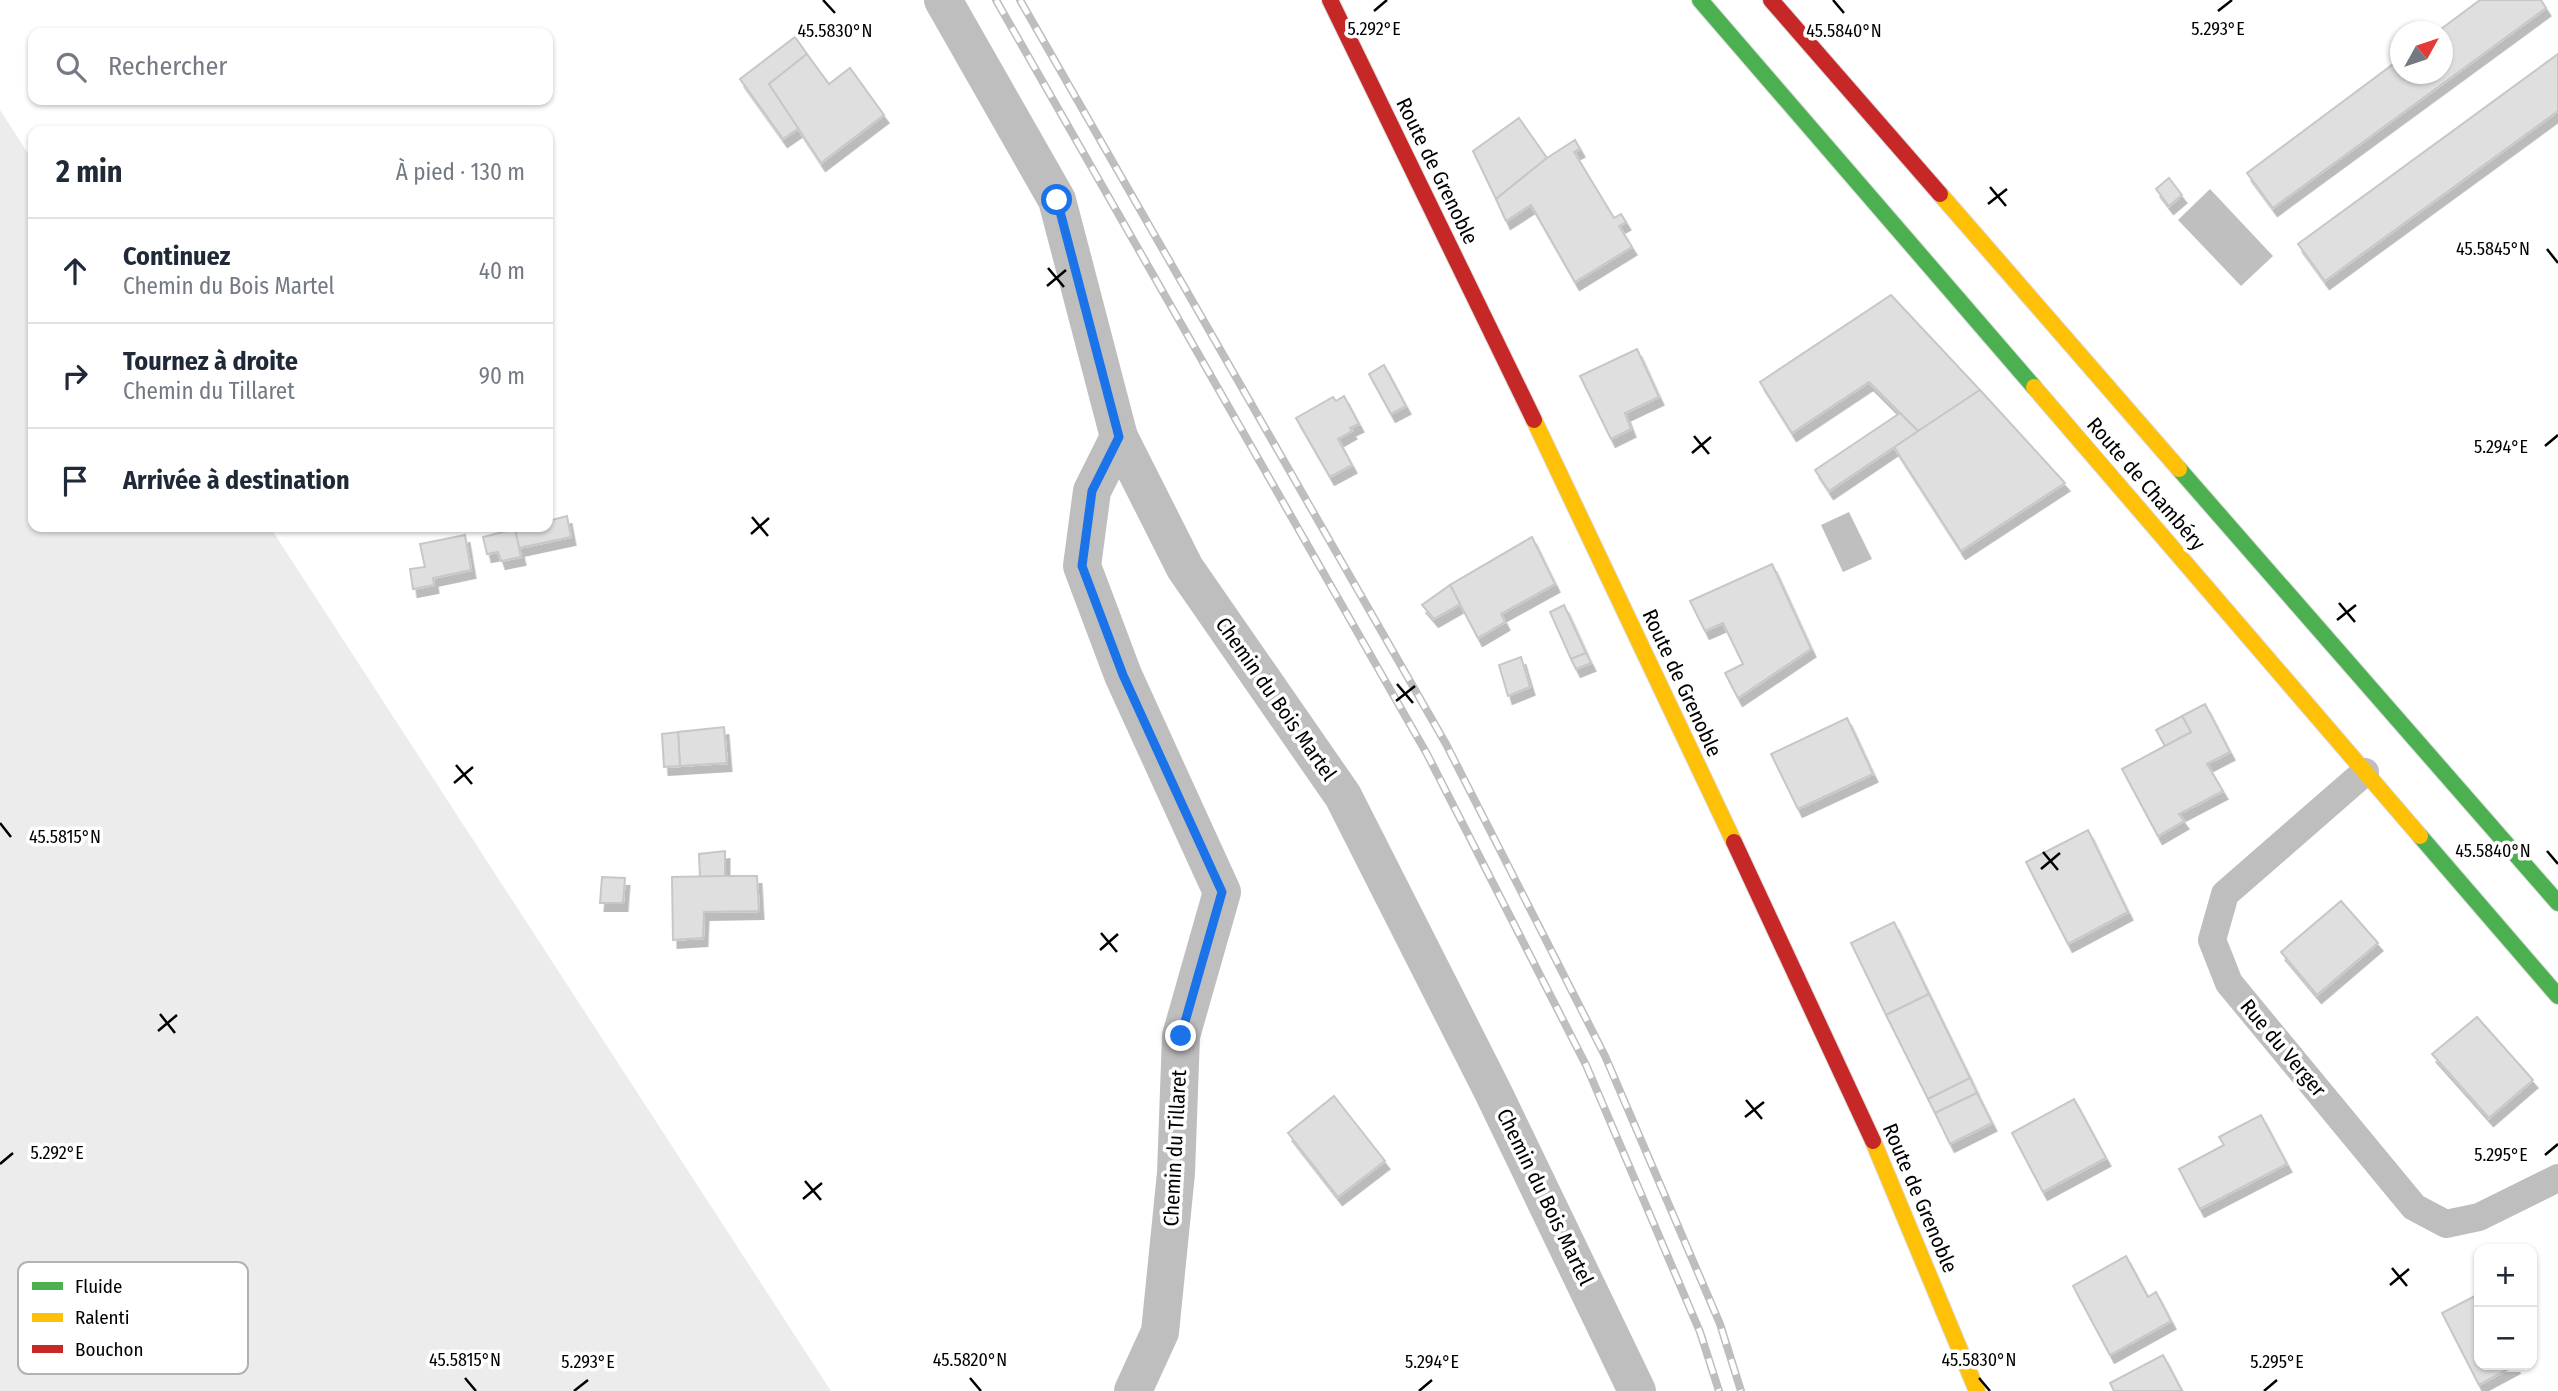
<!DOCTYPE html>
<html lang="fr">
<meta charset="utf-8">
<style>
:root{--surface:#fff;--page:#f6f6f7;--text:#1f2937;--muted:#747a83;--line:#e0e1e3}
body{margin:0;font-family:"Fira Sans Condensed",sans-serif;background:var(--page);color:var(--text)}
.controls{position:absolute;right:21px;bottom:21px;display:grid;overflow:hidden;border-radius:14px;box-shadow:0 2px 5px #0004}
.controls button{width:63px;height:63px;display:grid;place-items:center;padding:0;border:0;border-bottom:2px solid var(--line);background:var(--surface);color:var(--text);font:35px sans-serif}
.compass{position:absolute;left:2390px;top:21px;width:63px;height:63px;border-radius:50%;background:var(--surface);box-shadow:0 2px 5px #0004;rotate:50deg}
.stop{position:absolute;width:21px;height:21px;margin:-16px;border:5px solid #1a73e8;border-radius:50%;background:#fff}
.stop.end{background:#1a73e8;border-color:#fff;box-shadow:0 2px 7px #0008}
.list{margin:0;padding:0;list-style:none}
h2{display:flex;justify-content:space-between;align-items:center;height:91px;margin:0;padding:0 28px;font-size:30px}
h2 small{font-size:23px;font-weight:400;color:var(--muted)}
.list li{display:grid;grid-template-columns:46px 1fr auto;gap:21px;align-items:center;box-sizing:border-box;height:105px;padding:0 28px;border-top:2px solid var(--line)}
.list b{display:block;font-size:26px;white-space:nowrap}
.list p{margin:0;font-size:23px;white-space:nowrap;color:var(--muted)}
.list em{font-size:23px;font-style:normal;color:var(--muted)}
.icon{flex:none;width:38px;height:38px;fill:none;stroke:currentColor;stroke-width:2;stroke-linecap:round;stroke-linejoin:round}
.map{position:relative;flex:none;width:2558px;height:1391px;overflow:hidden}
.search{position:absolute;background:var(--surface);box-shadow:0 2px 5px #0004;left:28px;top:28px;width:525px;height:77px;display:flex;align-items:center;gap:18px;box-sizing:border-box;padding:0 24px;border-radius:14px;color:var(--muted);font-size:26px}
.panel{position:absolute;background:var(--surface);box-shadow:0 2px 5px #0004;left:28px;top:126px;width:525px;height:406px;border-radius:14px}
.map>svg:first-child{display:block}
</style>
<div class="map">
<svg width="2558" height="1391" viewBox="0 0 2558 1391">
<defs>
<filter id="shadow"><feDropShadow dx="4.5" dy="8" stdDeviation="0" flood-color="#0004"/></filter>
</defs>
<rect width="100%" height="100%" fill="#fff"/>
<!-- green -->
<polygon fill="#ececec" points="0,110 33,161 33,527 270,527 831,1391 0,1391"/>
<!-- water -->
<g fill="#bfbfbf">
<polygon points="2210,189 2273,256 2241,286 2178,220"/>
<polygon points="1849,512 1872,559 1843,572 1821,525"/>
</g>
<!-- building -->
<g fill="#dfdfdf" stroke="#c7c7c7" stroke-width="2" filter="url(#shadow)">
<polygon points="2480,0 2541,0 2546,8 2273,208 2247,173 2400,59 2400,74 2442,74 2442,32 2437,32"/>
<polygon points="795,37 807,54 769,84 799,128 783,139 740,79"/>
<polygon points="807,54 829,84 850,68 884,115 821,163 769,84"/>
<polygon points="2558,54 2558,111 2325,281 2298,244"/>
<polygon points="1519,118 1547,158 1496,199 1473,151"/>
<polygon points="1575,140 1580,149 1574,152 1614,218 1621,214 1626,222 1619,226 1632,247 1575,282 1531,205 1506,221 1496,199 1547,158"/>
<polygon points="2169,178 2182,195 2169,206 2156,189"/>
<polygon points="1891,295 1980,390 1918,431 1869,382 1792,433 1760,382"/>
<polygon points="1637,349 1659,397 1625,413 1631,429 1611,439 1580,376"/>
<polygon points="1384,365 1406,406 1391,414 1369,374"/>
<polygon points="1980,390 2065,483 1961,551 1894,447"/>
<polygon points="1344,396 1359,424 1350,428 1352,431 1338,439 1352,465 1330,477 1296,418 1333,397 1336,401"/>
<polygon points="1900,413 1918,431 1829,491 1815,470"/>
<polygon points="567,516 571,537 519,548 515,529 548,527 548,521"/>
<polygon points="515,529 521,557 501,561 498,552 487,554 483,537"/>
<polygon points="465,535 471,570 433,578 434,585 413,589 410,569 425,567 420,544"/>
<polygon points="1532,537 1555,584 1501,614 1505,622 1478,638 1450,585"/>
<polygon points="1772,564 1811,649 1738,698 1725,673 1743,664 1723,623 1705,631 1690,601"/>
<polygon points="1450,585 1460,604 1434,619 1422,605"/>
<polygon points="1564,605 1586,653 1571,659 1550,612"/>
<polygon points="1586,653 1591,663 1576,669 1571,659"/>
<polygon points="1521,657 1530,687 1508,696 1499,665"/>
<polygon points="2205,704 2230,752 2207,764 2223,791 2179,814 2184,821 2158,836 2122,769 2191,732 2182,716"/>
<polygon points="2182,716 2191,732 2165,746 2156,730"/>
<polygon points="1847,718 1873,774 1798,809 1771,754"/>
<polygon points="724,727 727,763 680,766 678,732"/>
<polygon points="678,732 680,766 664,767 662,734"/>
<polygon points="2088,830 2128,912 2068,944 2026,862"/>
<polygon points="725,851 725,876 700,877 699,854"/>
<polygon points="725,876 757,876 759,911 704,912 703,938 673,940 672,877"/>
<polygon points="602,877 625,878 623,903 600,903"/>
<polygon points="2341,901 2378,943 2317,995 2281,952"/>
<polygon points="1894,922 1929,994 1886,1015 1851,943"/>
<polygon points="1929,994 1970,1078 1928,1099 1886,1015"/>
<polygon points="2477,1017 2533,1080 2489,1118 2432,1054"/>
<polygon points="1970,1078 1977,1093 1935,1113 1928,1099"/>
<polygon points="1977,1093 1992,1123 1950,1144 1935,1113"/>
<polygon points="1334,1096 1385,1161 1338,1197 1288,1133"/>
<polygon points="2074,1099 2106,1158 2043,1192 2012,1133"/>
<polygon points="2261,1115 2287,1164 2200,1209 2179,1169 2224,1145 2219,1137"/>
<polygon points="2126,1256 2148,1297 2156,1292 2171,1321 2110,1355 2073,1286"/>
<polygon points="2479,1294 2479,1365 2516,1365 2479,1385 2442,1313"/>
<polygon points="2163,1355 2182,1391 2114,1391 2110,1383"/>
</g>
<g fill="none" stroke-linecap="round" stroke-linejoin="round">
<defs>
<g id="fast">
<polyline points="1700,0 2034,387"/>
<polyline points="2179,469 2558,903"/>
<polyline points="2420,836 2558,996"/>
</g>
<g id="slow">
<polyline points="1940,194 2179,469"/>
<polyline points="2034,387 2420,836"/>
<polyline points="1534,420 1734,842"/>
<polyline points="1873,1141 1977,1391"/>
</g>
<g id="jam">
<polyline points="1330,0 1534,420"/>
<polyline points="1771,0 1940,194"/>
<polyline points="1734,842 1873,1141"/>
</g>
</defs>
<!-- fast casing -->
<use href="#fast" stroke="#dbdbdb" stroke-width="18"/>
<!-- slow casing -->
<use href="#slow" stroke="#dbdbdb" stroke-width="18"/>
<!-- jam casing -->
<use href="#jam" stroke="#dbdbdb" stroke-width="18"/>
<!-- lane -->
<polyline stroke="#bebebe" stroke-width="28" points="2365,772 2225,894 2212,940 2229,983 2414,1207 2446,1224 2479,1217 2558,1178"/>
<!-- street -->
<g stroke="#bebebe" stroke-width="38">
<polyline points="943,0 1057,200 1119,437 1185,568 1343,796 1492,1090 1637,1391"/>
<polyline points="1119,437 1092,491 1082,566 1123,675 1222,892 1181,1036 1176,1173 1160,1332 1133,1391"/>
</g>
<!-- fast -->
<use href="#fast" stroke="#4caf50" stroke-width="16"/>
<!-- slow -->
<use href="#slow" stroke="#ffc107" stroke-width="16"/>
<!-- jam -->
<use href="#jam" stroke="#c62828" stroke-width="16"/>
<defs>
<g id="rail">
<polyline points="996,0 1427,754 1586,1065 1700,1332 1719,1391"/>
<polyline points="1020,0 1446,744 1605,1056 1720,1324 1741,1391"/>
</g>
</defs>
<!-- rail casing -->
<use href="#rail" stroke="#bebebe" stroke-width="8"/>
<!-- rail -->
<use href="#rail" stroke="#fff" stroke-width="5" stroke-dasharray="16" stroke-linecap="butt"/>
</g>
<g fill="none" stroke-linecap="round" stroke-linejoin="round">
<!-- route -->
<polyline stroke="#1a73e8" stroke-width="9" points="1057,200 1119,437 1092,491 1082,566 1123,675 1222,892 1181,1036"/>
</g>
<!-- ticks -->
<path fill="none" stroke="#000" stroke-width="2.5" d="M823,0L835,13M1833,0L1844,13M1374,11L1387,0M2218,11L2232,0M1990,187L2006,206M1988,204L2007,189M2547,249L2558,263M1048,268L1064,287M1047,286L1066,270M1694,436L1709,454M2545,446L2558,435M1692,453L1711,437M752,517L768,536M751,534L769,518M2339,603L2355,622M2337,620L2356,605M1397,684L1413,703M1396,701L1415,686M456,765L472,784M454,783L473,767M0,823L11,837M2547,851L2558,864M2043,852L2058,870M2041,869L2060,853M1101,933L1117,952M1100,950L1118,934M160,1014L175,1033M158,1031L177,1015M1746,1100L1762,1119M1745,1117L1764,1102M2545,1155L2558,1144M0,1164L13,1153M805,1181L821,1200M803,1199L822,1183M2392,1268L2407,1286M2390,1285L2409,1269M465,1378L476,1391M970,1378L981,1391M1979,1378L1990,1391M574,1391L588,1380M1419,1391L1432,1380M2264,1391L2277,1380"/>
<g text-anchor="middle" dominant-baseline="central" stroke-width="7" stroke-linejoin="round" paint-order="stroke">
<!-- street labels -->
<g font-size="21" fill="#000" stroke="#fff">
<text transform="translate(1437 171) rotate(64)">Route de Grenoble</text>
<text transform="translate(2146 484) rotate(49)">Route de Chambéry</text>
<text transform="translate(1682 683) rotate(65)">Route de Grenoble</text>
<text transform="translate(1276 699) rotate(55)">Chemin du Bois Martel</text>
<text transform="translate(2283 1048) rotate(50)">Rue du Verger</text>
<text transform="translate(1175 1148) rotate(-87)">Chemin du Tillaret</text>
<text transform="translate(1545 1197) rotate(64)">Chemin du Bois Martel</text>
<text transform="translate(1920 1198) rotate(67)">Route de Grenoble</text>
</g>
</g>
<!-- legend -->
<rect x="18" y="1262" width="230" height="112" rx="10" fill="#fff" stroke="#b2b2b2" stroke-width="2"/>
<rect x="32" y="1282" width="31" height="8" fill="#4caf50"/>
<rect x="32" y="1313" width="31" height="9" fill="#ffc107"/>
<rect x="32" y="1345" width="31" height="8" fill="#c62828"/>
<g font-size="19" fill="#000">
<text x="75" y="1293">Fluide</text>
<text x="75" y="1324">Ralenti</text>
<text x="75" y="1356">Bouchon</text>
</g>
<g font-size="18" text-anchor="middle" fill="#000" stroke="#fff" stroke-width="7" stroke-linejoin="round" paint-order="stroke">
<text x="2218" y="35">5.293°E</text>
<text x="1374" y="35">5.292°E</text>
<text x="835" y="37">45.5830°N</text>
<text x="1844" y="37">45.5840°N</text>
<text x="2493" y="255">45.5845°N</text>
<text x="2501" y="453">5.294°E</text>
<text x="65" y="843">45.5815°N</text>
<text x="2493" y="857">45.5840°N</text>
<text x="57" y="1159">5.292°E</text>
<text x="2501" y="1161">5.295°E</text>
<text x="465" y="1366">45.5815°N</text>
<text x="970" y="1366">45.5820°N</text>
<text x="1979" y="1366">45.5830°N</text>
<text x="588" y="1368">5.293°E</text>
<text x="1432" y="1368">5.294°E</text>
<text x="2277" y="1368">5.295°E</text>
</g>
</svg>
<div class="controls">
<button>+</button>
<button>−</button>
</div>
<svg class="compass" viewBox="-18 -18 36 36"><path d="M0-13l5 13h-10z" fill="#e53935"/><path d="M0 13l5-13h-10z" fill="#747a83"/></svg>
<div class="stop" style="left:1057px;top:200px"></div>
<div class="stop end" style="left:1181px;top:1036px"></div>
<div class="search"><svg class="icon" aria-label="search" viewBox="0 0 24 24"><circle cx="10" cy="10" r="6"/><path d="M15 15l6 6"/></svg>Rechercher</div>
<section class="panel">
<h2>2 min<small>À pied · 130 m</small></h2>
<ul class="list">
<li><svg class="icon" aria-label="ahead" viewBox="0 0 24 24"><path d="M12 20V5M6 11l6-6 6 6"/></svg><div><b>Continuez</b><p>Chemin du Bois Martel</p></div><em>40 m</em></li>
<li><svg class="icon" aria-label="right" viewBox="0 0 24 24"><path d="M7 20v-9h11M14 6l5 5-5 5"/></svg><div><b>Tournez à droite</b><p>Chemin du Tillaret</p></div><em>90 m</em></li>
<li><svg class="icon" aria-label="arrive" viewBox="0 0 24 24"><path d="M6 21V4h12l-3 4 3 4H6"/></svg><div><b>Arrivée à destination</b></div></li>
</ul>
</section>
</div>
